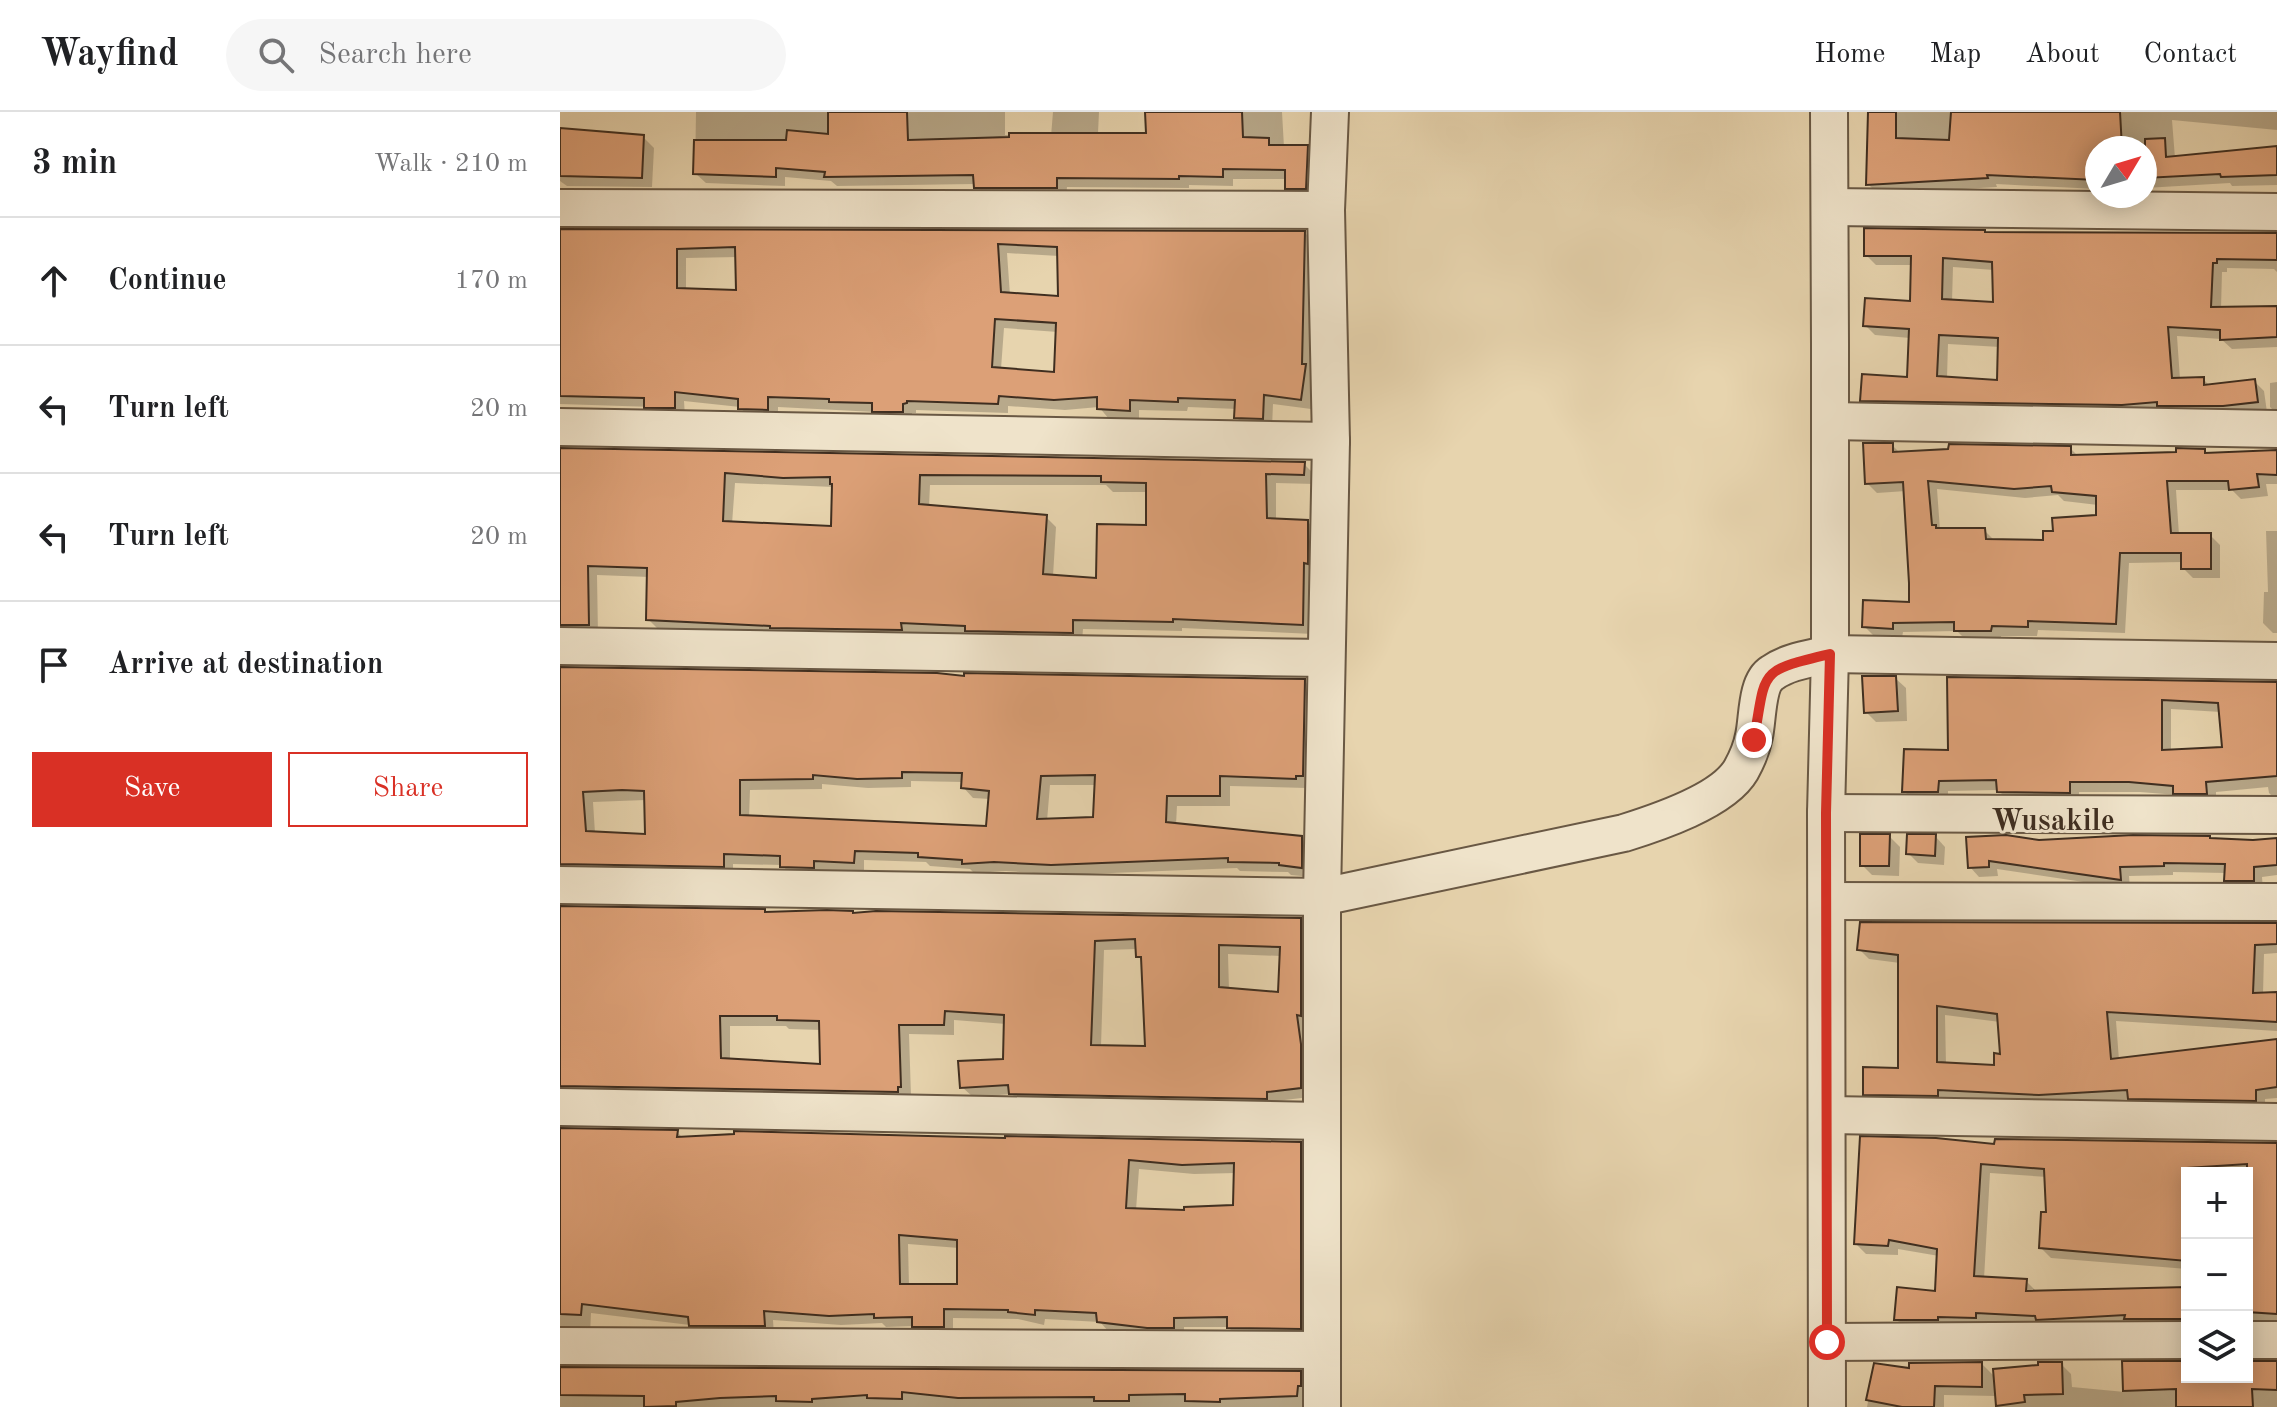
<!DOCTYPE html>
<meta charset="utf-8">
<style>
:root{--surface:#fff;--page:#f6f6f6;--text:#202124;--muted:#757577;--line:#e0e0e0;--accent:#d93025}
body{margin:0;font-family:"Old Standard TT",serif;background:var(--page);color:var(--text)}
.controls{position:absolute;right:24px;bottom:24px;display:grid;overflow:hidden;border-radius:0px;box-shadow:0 4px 20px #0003}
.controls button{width:72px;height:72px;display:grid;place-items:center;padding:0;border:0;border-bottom:2px solid var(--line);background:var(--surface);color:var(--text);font:40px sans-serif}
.compass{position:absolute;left:1525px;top:24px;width:72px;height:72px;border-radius:50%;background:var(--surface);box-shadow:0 4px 20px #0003;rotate:52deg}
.stop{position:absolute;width:24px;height:24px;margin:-18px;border:6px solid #d93025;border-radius:50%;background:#fff}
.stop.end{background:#d93025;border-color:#fff;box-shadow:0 2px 8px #0008}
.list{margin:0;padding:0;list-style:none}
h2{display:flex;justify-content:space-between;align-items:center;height:104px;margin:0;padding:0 32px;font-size:34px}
h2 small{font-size:26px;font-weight:400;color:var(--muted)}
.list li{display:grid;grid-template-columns:52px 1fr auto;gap:24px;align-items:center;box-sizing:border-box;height:128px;padding:0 32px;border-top:2px solid var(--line)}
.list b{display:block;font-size:30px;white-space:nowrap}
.list em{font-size:26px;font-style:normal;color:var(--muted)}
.actions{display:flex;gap:16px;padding:24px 32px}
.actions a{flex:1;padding:18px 0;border:2px solid var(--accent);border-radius:0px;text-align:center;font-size:28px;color:var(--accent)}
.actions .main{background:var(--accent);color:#fff}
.icon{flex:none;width:44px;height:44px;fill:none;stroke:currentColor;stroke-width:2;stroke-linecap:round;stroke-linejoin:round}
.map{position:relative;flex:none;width:1717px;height:1295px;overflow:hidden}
header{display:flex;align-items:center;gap:48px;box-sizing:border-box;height:112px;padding:0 40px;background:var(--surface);border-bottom:2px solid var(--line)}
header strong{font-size:38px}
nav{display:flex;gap:44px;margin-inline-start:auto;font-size:28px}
.search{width:560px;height:72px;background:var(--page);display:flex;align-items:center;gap:20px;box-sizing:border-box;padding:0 28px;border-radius:44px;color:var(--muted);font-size:30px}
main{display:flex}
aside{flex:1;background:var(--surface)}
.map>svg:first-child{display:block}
</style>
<header>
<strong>Wayfind</strong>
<div class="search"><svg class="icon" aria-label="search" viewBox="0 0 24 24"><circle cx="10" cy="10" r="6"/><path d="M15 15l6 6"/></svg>Search here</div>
<nav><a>Home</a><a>Map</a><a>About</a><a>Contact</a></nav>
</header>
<main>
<aside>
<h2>3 min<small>Walk · 210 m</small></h2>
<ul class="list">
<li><svg class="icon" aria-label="ahead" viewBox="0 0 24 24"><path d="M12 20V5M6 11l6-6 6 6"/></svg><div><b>Continue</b></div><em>170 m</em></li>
<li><svg class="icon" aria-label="left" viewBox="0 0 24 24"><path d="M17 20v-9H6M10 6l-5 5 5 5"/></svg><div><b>Turn left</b></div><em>20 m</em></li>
<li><svg class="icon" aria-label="left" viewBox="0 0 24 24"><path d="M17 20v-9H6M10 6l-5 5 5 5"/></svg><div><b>Turn left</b></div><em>20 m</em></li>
<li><svg class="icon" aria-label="arrive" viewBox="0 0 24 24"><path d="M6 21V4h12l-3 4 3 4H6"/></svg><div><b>Arrive at destination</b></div></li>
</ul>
<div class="actions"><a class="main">Save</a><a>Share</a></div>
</aside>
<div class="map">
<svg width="1717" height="1295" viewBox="0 0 1717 1295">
<rect width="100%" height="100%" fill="#e7d4ae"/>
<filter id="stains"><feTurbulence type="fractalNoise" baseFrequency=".0025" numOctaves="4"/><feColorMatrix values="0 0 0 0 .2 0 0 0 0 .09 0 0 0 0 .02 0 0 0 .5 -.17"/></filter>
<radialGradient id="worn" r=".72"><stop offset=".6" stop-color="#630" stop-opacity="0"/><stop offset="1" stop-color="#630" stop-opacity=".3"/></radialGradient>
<!-- shadow -->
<g fill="#0003" fill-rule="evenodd">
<polygon points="136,0 445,0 445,23 491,24 493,0 539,0 538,21 588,23 587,0 722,0 724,35 747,35 757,45 755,86 737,86 727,76 727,67 673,67 673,74 629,73 629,76 507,75 506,86 426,85 415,72 277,74 271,69 225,65 225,74 146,71 135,61"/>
<polygon points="1310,0 1717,0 1717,18 1612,8 1615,46 1717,36 1717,73 1672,74 1670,71 1585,76 1585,36 1537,36 1537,77 1436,72 1437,75 1318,82 1308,72"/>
<polygon points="0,19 83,25 94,36 92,75 7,74 0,69"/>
<path d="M0,119L745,121L755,131V264L751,297L713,292L712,316H687L676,305L677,297L628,295L627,299L579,298V308L549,307L539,295L505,298L448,294V301L356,298V301H352V310L324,309L315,300L218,295V307H190L180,295L124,289L125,305H104L93,295L0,292ZM447,141L499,144L500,186L450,183ZM178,145V180L126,179V146ZM444,216L498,220L496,262L441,257Z"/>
<path d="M1427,122L1717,123V160L1714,157L1667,156V160H1662L1661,197L1717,196V235L1672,237L1661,227L1617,224L1620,267H1643L1650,274L1694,269L1704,279L1707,300L1312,298L1302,288L1348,268L1350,226L1315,223L1305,213L1352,191V153H1316L1306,143ZM1393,155L1434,158L1435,193L1392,190ZM1388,232L1440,235L1439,270L1387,266Z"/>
<polygon points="1717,270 1717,302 1710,295 1710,271"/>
<path d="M1332,333L1341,342L1510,336L1519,345L1644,339L1649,343L1717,340V372H1706L1708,384L1681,387L1672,378H1616L1619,423H1650L1660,433V466H1633L1623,456V450L1569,451L1565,521L1478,518L1477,524H1441V528H1406L1397,519L1343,520L1342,526L1314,524L1304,514L1351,492L1346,379L1317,381L1307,371ZM1377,377L1465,386L1498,383L1504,389L1538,393V405L1495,421L1485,430L1434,428L1424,418H1380Z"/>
<path d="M0,338L744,352L754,362V372L716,371V408L748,410L758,420L753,522L622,516V519L523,517L522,530L351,520V528L98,517L88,507L89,465L37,463L38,523L0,526ZM175,371L274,375L273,416L172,412ZM370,373H546L553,380H588V415L538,468L493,464L496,415L486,405L369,395Z"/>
<polygon points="1706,419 1717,419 1717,521 1713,521 1703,511 1704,480 1708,480"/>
<path d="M0,557L406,566L744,569L755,579L753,673H745L746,676L670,674V694H617L616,713L741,726L752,736L751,765L731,763L728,760L680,759L677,756L502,763L446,759L414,761L410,757L370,754L366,750L304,748V761L263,758V765H233L222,753L173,752V764L0,765ZM351,669L403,670V675L413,686L430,687L428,716L189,706L190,678L262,677V672L308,676L351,675ZM490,673H536L535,707L487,709ZM86,688L87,724L35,721L33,690Z"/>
<polygon points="1335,566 1346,576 1347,609 1316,610 1306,600"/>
<path d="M1390,567L1717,572V689L1709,681L1708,675L1656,680V691H1625L1617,683L1580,680H1519V690L1449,689L1438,678L1388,679V689H1354L1344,679L1390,640ZM1611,597L1661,600L1664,637L1611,640Z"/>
<polygon points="1329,724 1340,735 1339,764 1312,763 1302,753"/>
<polygon points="1375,724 1385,735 1384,753 1358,751 1348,741"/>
<polygon points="1717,728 1717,763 1702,765 1703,778 1676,778 1666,768 1666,761 1613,760 1613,763 1569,764 1570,777 1437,757 1438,764 1419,765 1410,755 1479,730"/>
<path d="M0,796L205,799L207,802L740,808L750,818V985L716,989V996L461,992L452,982L413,985L402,975L445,948L446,912L394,908V923L349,922L351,984L0,981ZM578,837V844L583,849L587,936L541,935L544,838ZM668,842L721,844L720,882L669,878ZM170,914H226L229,917L261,918L262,955L170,949Z"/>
<path d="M1717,813V841L1704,842L1703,883L1717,882V919L1556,909L1559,948L1717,929V986L1705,987V998L1579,996L1571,987L1490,992H1315L1305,982L1340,958V851L1309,847L1299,837ZM1385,903L1440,910L1442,944L1436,955L1386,952Z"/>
<path d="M0,1018L117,1020L123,1026L740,1032L750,1042V1226H679L668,1215H624V1226L549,1220L540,1210L485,1207L484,1213L458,1207L393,1206V1224H364L355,1214L326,1215L322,1211L281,1213L213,1208L214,1223H140L130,1213L31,1201L30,1223L0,1226ZM579,1057L634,1062L676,1061L675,1095L626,1100L576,1098ZM348,1132L399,1136V1174H349Z"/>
<polygon points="1717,1033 1717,1217 1687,1219 1687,1061 1627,1061 1627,1157 1491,1146 1481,1136 1488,1102 1487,1065 1430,1061 1424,1167 1466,1169 1476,1179 1627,1177 1627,1216 1425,1210 1425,1216 1346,1217 1336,1207 1377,1181 1379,1144 1338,1137 1338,1143 1306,1142 1296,1132 1436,1034"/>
<polygon points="1717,1249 1717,1295 1435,1295 1435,1284 1384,1283 1384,1295 1307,1295 1315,1253 1350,1259 1422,1252 1435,1265 1501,1252 1511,1262 1512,1275 1565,1280 1564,1251 1627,1251 1627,1265 1687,1265 1687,1251"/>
<polygon points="0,1257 740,1261 750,1271 747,1295 0,1295"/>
</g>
<!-- building -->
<g fill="#dca077" stroke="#3f2e20" stroke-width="2" fill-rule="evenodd">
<polygon points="268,0 347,0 348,28 449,25 449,21 586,21 585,0 682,0 683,25 709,26 709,33 748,33 746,77 725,77 725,58 663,57 663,65 619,64 619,67 497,66 497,76 414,76 413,63 264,65 265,60 216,56 216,65 133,62 134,28 226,28 227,18 268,22"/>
<polygon points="1308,0 1336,0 1336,26 1389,28 1391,0 1560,0 1562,36 1537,36 1537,68 1427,63 1428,66 1306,73"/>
<polygon points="0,16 84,23 82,66 0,64"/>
<polygon points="1605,26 1606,45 1717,34 1717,63 1661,65 1660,62 1585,66 1585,27"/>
<path d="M1304,116L1425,118V120L1717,121V148L1657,147V151H1653L1651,195L1717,194V225L1660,228V218L1608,215L1612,266L1644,265V273L1695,267L1698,290L1663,294H1597V290L1562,293L1300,289L1302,262L1347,265L1349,217L1303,214L1305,186L1350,189L1351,144H1304ZM1383,146L1432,150L1433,190L1382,187ZM1379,223L1438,226L1437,268L1377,264Z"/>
<path d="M0,117L745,119L742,252H746L741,288L704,283L703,307L674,306L675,288L618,286V290L570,288V299L537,297V285L494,288L439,284L438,292L347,289V291L343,292V300H312V291L269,290V287L208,285V298L178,297V287L115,280V296H84V286L0,284ZM438,132L497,135L498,184L441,180ZM175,135L176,178L117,176V137ZM435,207L496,211L494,260L432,255Z"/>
<path d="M1303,331H1333V340L1388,337L1389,332L1511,334V343L1616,340V336L1645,337V341L1717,338V363L1697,362L1699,375L1669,378L1668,369H1607L1611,421H1651V457H1621V441H1560L1556,512L1468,509V515L1432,514L1431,519H1394V510L1333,511V517L1302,515L1303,488L1349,490V471L1343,370L1305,372ZM1368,369L1454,377L1491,374L1492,380L1536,384V403L1492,406L1493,419H1483V428L1426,427L1425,416H1376V413H1372Z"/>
<path d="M0,336L745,350L744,363L706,362L707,406L748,408V452L744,451L743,513L613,507V510L513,508V521L405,519V514L341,511L342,518L210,516V514L86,508L87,456L28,454L29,513H0ZM165,361L223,366L270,365V372H272L271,414L163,409ZM360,363L541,364V370L586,371V413L537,412L536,466L483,462L487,403L359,392Z"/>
<path d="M0,555L377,561L404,564V561L745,567L743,664H736V667L660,664V684H607L606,710L742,724V756L719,753V751L668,750V746L491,753L434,750L402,752V748L358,745V741L295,739L294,751L254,749V756L220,755V744L164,742V755L0,752ZM342,660L402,661L401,676L429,679L426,714L180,703V668L253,667V663L297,667L342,666ZM535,663L533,705L477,707L481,664ZM62,678L84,679L85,722L26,719L23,680Z"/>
<polygon points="1302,564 1336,564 1338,599 1304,601"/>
<path d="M1387,565L1717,570V664L1646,670L1647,682H1613V674L1569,670H1510V681L1437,680L1436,668L1379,669L1378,680H1342L1344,637L1388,638ZM1602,588L1658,591L1662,635L1602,638Z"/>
<polygon points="1300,722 1330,722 1329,754 1300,754"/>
<polygon points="1347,722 1376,722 1375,744 1346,742"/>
<polygon points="1446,723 1479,728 1573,723 1650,724 1650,726 1693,728 1717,726 1717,753 1694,755 1694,769 1664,769 1665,752 1604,751 1604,754 1560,755 1561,768 1429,749 1429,755 1408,756 1406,725"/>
<path d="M0,794L205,797V800L267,798L293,799V801L316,799L741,806V904L737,903L741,932V976L707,980V987L449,982L448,973L400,976L398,949L443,947L444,903L385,899L384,913H339L341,975H338V980L0,974ZM575,827L576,845H581L585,934L531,933L535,829ZM659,833L720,835L718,880L659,875ZM160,904H217V908L259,909L260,952L161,946Z"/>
<path d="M1300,810L1717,811V832L1695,833L1693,881L1717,880V910L1547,900L1551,947L1717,927V975L1696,978V989L1568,987L1567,978L1479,983L1378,978V984L1303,983V955L1338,956V843L1297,838ZM1377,894L1437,902L1440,942L1434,941V953L1377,950Z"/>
<path d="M0,1016L118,1018L117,1025L174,1022V1019L445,1026V1024L741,1030V1217L667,1216V1205L614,1206V1216H587L537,1210L536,1201L475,1198V1203L448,1200V1198L384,1197V1215H352V1205L314,1206V1202L269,1204L204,1199L205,1214H129L128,1205L22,1192L21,1203L0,1202ZM569,1048L622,1053L674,1051L673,1093L624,1095V1098L566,1096ZM339,1123L397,1128V1172H340Z"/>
<polygon points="1300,1024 1376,1026 1434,1032 1435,1027 1717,1031 1717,1202 1687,1200 1687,1052 1627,1056 1627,1149 1479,1136 1481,1100 1486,1100 1484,1057 1421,1052 1414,1164 1467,1167 1466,1179 1627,1175 1627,1207 1564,1207 1565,1203 1476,1208 1475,1204 1416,1201 1416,1206 1378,1205 1378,1208 1334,1208 1337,1175 1375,1179 1377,1137 1329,1128 1328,1134 1294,1132"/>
<polygon points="1562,1249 1627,1249 1627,1265 1687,1265 1687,1249 1717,1249 1717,1278 1692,1277 1693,1295 1616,1295 1616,1277 1563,1279"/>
<polygon points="1422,1250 1422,1275 1375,1274 1374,1295 1342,1295 1306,1288 1314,1251 1349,1256 1349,1251"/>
<polygon points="1478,1250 1502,1250 1503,1282 1464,1283 1465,1290 1436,1294 1433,1257 1478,1253"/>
<polygon points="0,1255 741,1259 741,1274 738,1274 737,1284 660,1287 660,1290 625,1289 625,1282 569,1283 569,1289 534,1289 534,1285 398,1286 342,1280 342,1287 307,1286 307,1283 252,1287 252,1290 216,1289 216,1284 160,1286 116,1290 116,1294 84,1295 84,1284 0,1283"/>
</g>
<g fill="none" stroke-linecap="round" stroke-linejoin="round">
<defs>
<g id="minor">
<polyline points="1270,95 1717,100"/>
<polyline points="0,96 766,98"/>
<polyline points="1270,309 1717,317"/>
<polyline points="0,315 771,329"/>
<polyline points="0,534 765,546"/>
<polyline points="1266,701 1717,703"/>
<path d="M0,773L762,785L1064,721C1096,711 1163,689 1181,658C1186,649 1192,635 1194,624C1198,607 1196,571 1212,561C1229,549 1250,547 1270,542L1717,549"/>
<polyline points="1267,789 1717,790"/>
<polyline points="0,995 762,1009"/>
<polyline points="1268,1003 1717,1010"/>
<polyline points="1687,1228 1717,1228"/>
<polyline points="1267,1230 1627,1228"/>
<polyline points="0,1234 761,1238"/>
<polyline points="762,1295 762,785 771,329 766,98 770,0"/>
<polyline points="1267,1295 1266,701 1270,542 1270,231 1269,0"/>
</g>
</defs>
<!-- minor casing -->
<use href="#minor" stroke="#695844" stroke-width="40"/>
<!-- minor -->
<use href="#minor" stroke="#efe3ca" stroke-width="36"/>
</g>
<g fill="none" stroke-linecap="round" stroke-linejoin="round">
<!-- route -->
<path stroke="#d93025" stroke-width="10" d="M1194,628C1206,557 1198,559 1270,542L1266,701L1267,1230"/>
</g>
<g text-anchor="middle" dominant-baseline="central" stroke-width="6" stroke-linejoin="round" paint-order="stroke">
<!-- district labels -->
<g font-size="30" font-weight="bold" fill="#3f2e20" stroke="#efe3ca">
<text x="1493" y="710">Wusakile</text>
</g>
</g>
<rect width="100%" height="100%" filter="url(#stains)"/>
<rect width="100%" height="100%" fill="url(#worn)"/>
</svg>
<div class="controls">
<button>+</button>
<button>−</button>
<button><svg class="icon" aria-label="layers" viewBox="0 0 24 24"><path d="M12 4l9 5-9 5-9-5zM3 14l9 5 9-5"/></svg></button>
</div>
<svg class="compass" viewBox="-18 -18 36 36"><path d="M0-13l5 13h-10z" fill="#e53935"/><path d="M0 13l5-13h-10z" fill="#757577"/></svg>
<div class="stop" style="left:1267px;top:1230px"></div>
<div class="stop end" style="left:1194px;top:628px"></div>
</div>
</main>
